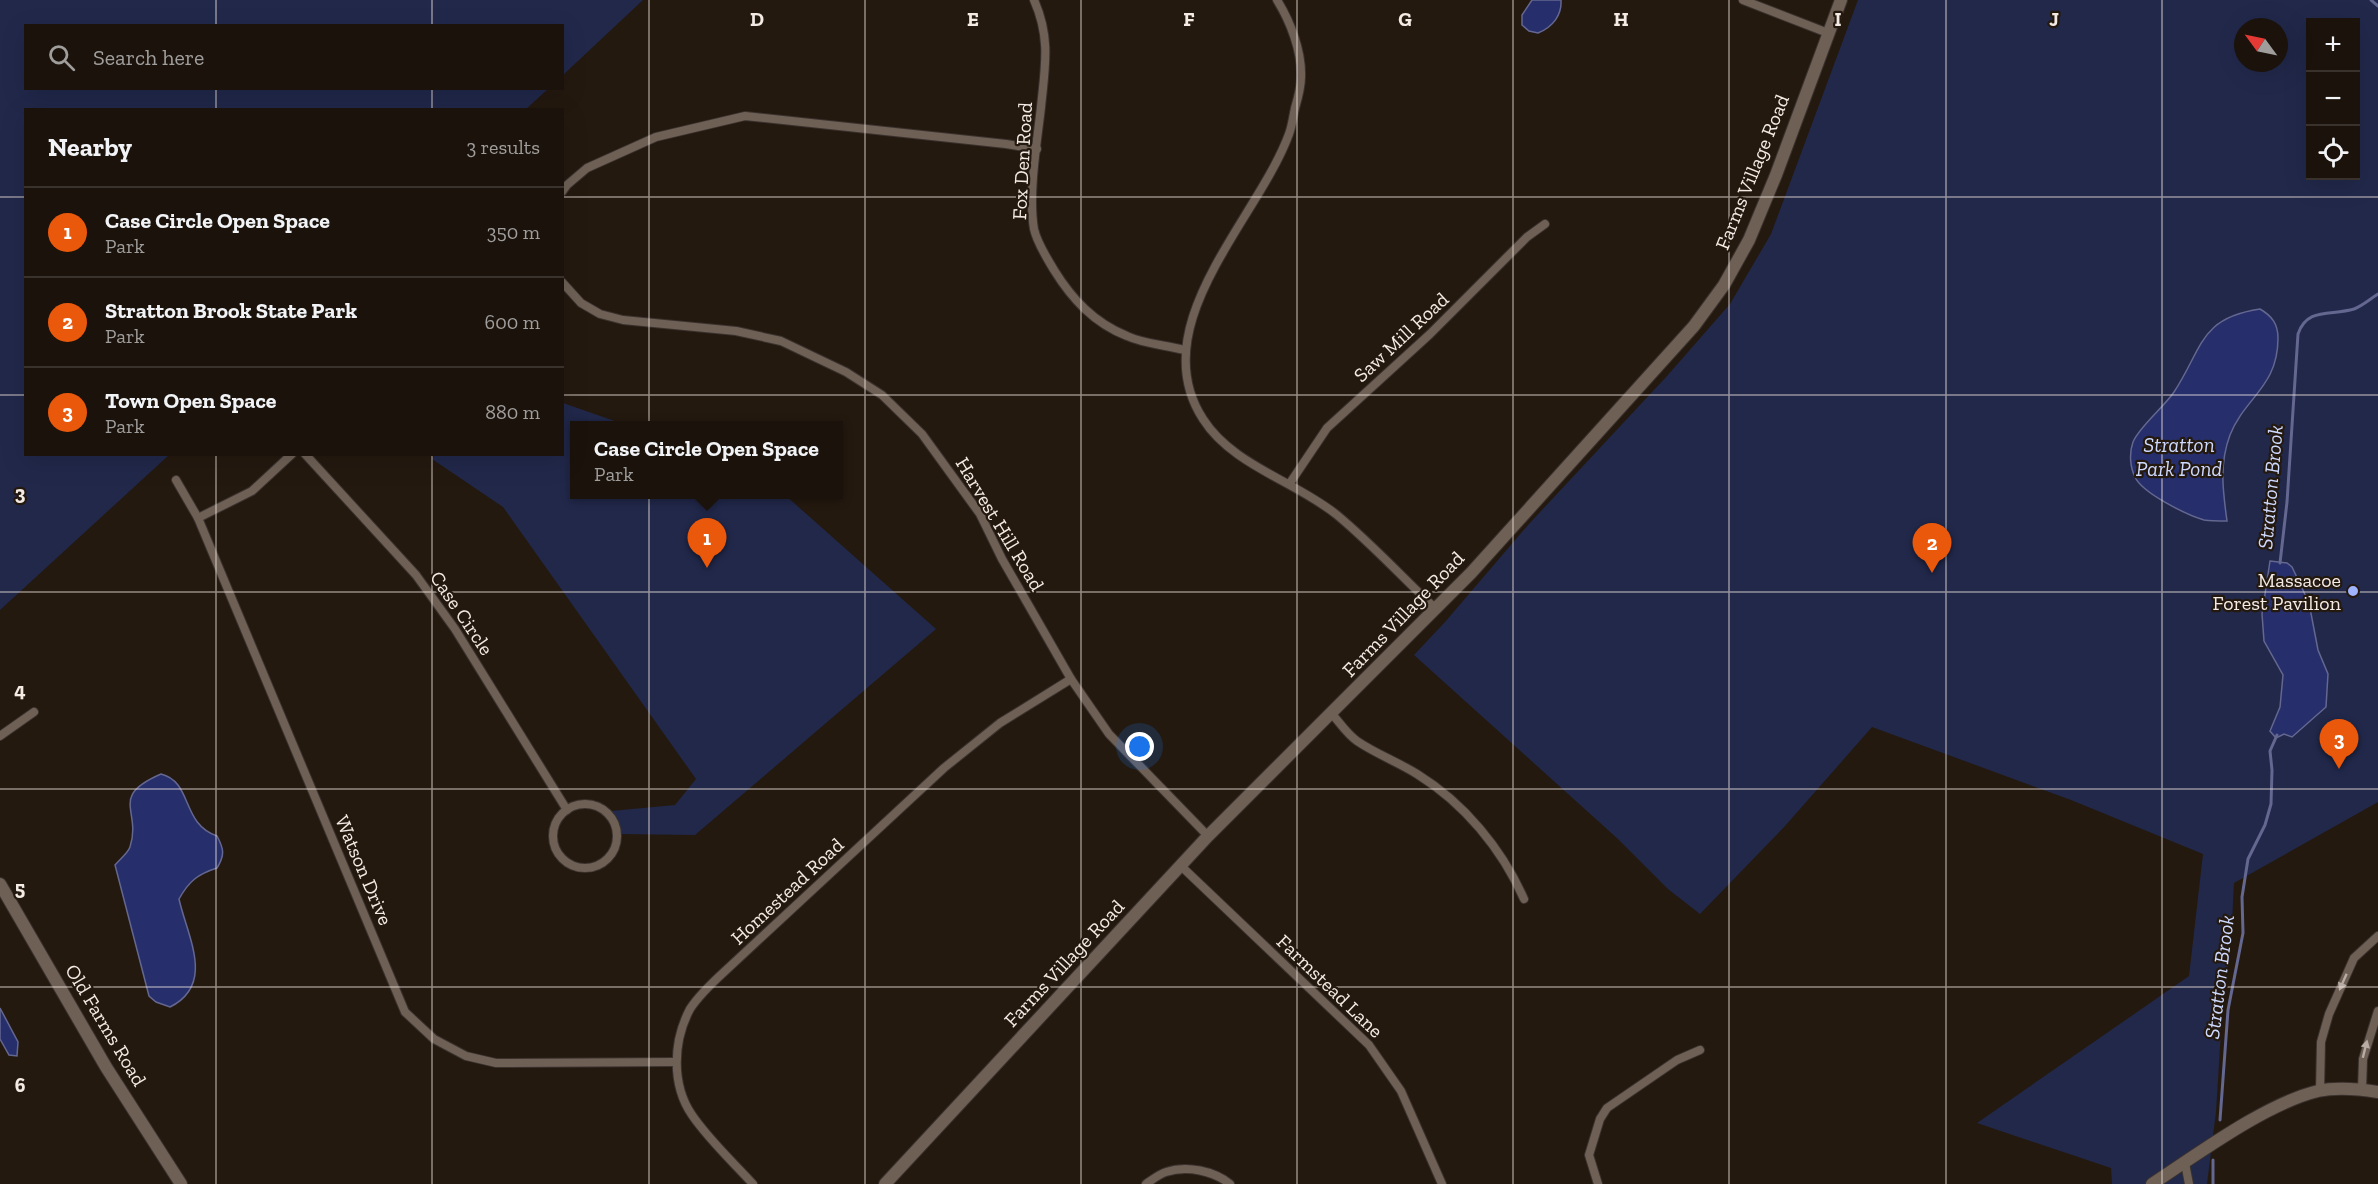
<!DOCTYPE html>
<meta charset="utf-8">
<style>
:root{--surface:#1b130b;--page:#241c14;--text:#f1f3f6;--muted:#a09e9d;--line:#39322c;--accent:#ea580c}
body{margin:0;font-family:"Zilla Slab",serif;background:var(--page);color:var(--text)}
.controls{position:absolute;right:18px;top:18px;display:grid;overflow:hidden;border-radius:0px;box-shadow:0 6px 24px #0002}
.controls button{width:54px;height:54px;display:grid;place-items:center;padding:0;border:0;border-bottom:2px solid var(--line);background:var(--surface);color:var(--text);font:30px sans-serif}
.compass{position:absolute;left:2234px;top:18px;width:54px;height:54px;border-radius:50%;background:var(--surface);box-shadow:0 6px 24px #0002;rotate:303deg}
.you{position:absolute;left:1140px;top:747px;width:21px;height:21px;margin:-15px;border:4px solid #fff;border-radius:50%;background:#1a73e8;box-shadow:0 0 0 9px #1a73e833}
.badge{display:grid;place-items:center;width:39px;height:39px;border-radius:50%;background:var(--accent);color:#fff;font-size:20px;font-weight:700}
.pin{position:absolute;translate:-50% -50px;filter:drop-shadow(0 2px 3px #0008)}
.pin::after{content:'';position:absolute;top:32px;width:21px;height:18px;background:inherit;clip-path:polygon(0 0,100% 0,50% 100%)}
.popup{position:absolute;left:570px;top:421px;width:273px;height:78px;box-sizing:border-box;display:grid;place-content:center;border-radius:0px;background:var(--surface);filter:drop-shadow(0 2px 4px #0005);font-size:20px;white-space:nowrap;color:var(--muted)}
.popup b{font-size:22px;color:var(--text)}
.popup::after{content:'';position:absolute;left:50%;top:100%;margin-left:-12px;border:12px solid transparent;border-top-color:var(--surface)}
.list{margin:0;padding:0;list-style:none}
h2{display:flex;justify-content:space-between;align-items:center;height:78px;margin:0;padding:0 24px;font-size:26px}
h2 small{font-size:20px;font-weight:400;color:var(--muted)}
.list li{display:grid;grid-template-columns:39px 1fr auto;gap:18px;align-items:center;box-sizing:border-box;height:90px;padding:0 24px;border-top:2px solid var(--line)}
.list b{display:block;font-size:22px;white-space:nowrap}
.list p{margin:0;font-size:20px;white-space:nowrap;color:var(--muted)}
.list em{font-size:20px;font-style:normal;color:var(--muted)}
.icon{flex:none;width:33px;height:33px;fill:none;stroke:currentColor;stroke-width:2;stroke-linecap:round;stroke-linejoin:round}
.map{position:relative;flex:none;width:2378px;height:1184px;overflow:hidden}
.search{position:absolute;background:var(--surface);box-shadow:0 6px 24px #0002;left:24px;top:24px;width:540px;height:66px;display:flex;align-items:center;gap:15px;box-sizing:border-box;padding:0 21px;border-radius:0px;color:var(--muted);font-size:22px}
.panel{position:absolute;background:var(--surface);box-shadow:0 6px 24px #0002;left:24px;top:108px;width:540px;height:348px;border-radius:0px}
.map>svg:first-child{display:block}
</style>
<div class="map">
<svg width="2378" height="1184" viewBox="0 0 2378 1184">
<rect width="100%" height="100%" fill="#24190f"/>
<!-- green -->
<g fill="#21284a" fill-rule="evenodd">
<polygon points="0,0 643,0 563,75 562,26 26,26 26,88 548,89 525,110 26,110 26,454 169,455 0,610"/>
<path d="M1858,0H2378V802L2234,883L2231,942L2223,998L2216,1112L2207,1184H2112L2111,1168L1977,1123L2189,976L2203,854L2071,800L1872,727L1785,826L1700,914L1668,889L1618,839L1414,655L1445,622L1528,525L1667,376L1730,304L1771,234ZM2310,22H2356V176H2310ZM2243,27H2279V63H2243Z"/>
<polygon points="563,403 626,425 575,426 575,494 785,495 936,629 695,835 619,834 618,821 611,811 675,805 696,779 503,507 432,459 436,454 562,454"/>
</g>
<!-- water -->
<g fill="#262f6b" stroke="#646790" stroke-width="1.5">
<path d="M1532,0H1561C1562,15 1553,27 1538,33L1529,31L1522,25V15Z"/>
<path d="M2260,309C2272,316 2278,324 2278,338C2278,387 2245,397 2230,435C2219,464 2223,492 2227,521C2220,521 2211,521 2204,520C2187,515 2142,493 2135,477C2130,467 2129,453 2133,442C2139,427 2164,407 2174,392C2203,348 2199,318 2260,309Z"/>
<polygon points="2270,561 2287,563 2292,567 2309,603 2318,650 2328,674 2326,707 2292,737 2284,734 2276,738 2270,731 2280,707 2283,675 2264,641 2262,614"/>
<path d="M161,774C193,782 181,824 217,836C224,849 225,855 217,868C198,874 189,881 179,899C187,936 216,984 170,1007L156,1002L149,996L115,865C119,860 128,853 130,847C142,810 108,797 161,774Z"/>
<polygon points="0,1008 18,1042 17,1056 9,1055 0,1039"/>
</g>
<g fill="none" stroke-linecap="round" stroke-linejoin="round">
<!-- stream -->
<g stroke="#646790" stroke-width="3">
<polyline points="2371,0 2378,6"/>
<path d="M2280,563L2287,502L2298,334C2307,307 2331,316 2354,309C2362,306 2370,299 2378,294"/>
<polyline points="2220,1120 2228,1010 2243,933 2242,897 2248,859 2265,825 2271,804 2272,770 2270,751 2277,735"/>
<polyline points="2213,1184 2213,1160"/>
</g>
<defs>
<g id="street">
<path d="M1034,0C1051,38 1045,67 1041,107C1037,143 1028,194 1034,229C1037,243 1047,258 1054,270C1072,299 1094,323 1127,336C1144,344 1166,345 1184,350"/>
<path d="M1277,0C1290,21 1302,51 1301,77C1301,87 1298,98 1295,108C1293,117 1292,126 1289,134C1258,219 1142,325 1203,419C1232,465 1295,481 1337,515C1372,544 1403,578 1436,609"/>
<polyline points="1743,0 1828,33"/>
<polyline points="562,192 567,185 587,168 656,137 745,116 1006,144 1037,149"/>
<polyline points="562,282 581,303 600,314 623,320 736,331 781,341 846,372 882,395 922,434 980,514 1002,559 1071,679 1109,734 1208,836"/>
<polyline points="305,454 416,575 455,629 567,810"/>
<polyline points="176,480 198,518 405,1012 434,1039 466,1056 496,1063 675,1062"/>
<polyline points="1290,483 1327,428 1430,334 1527,237 1545,224"/>
<polyline points="198,518 252,491 292,454"/>
<path d="M1332,714C1340,723 1347,734 1357,741C1376,754 1398,762 1417,774C1464,803 1502,849 1524,899"/>
<polyline points="0,736 34,712"/>
<circle cx="585" cy="836" r="32"/>
<polyline points="1181,866 1369,1045 1401,1091 1442,1184"/>
<polyline points="2362,1090 2363,1059 2378,1011"/>
<polyline points="2320,1091 2321,1042 2329,1014 2354,958 2378,936"/>
<polyline points="2185,1163 2189,1184"/>
<path d="M753,1184C733,1162 709,1140 692,1115C671,1084 673,1041 690,1009C699,995 712,983 724,972L944,768L1000,723L1071,679"/>
<path d="M1146,1184C1152,1180 1159,1174 1166,1172C1187,1165 1214,1171 1230,1184"/>
<polyline points="1598,1184 1589,1155 1600,1119 1607,1108 1677,1060 1700,1050"/>
</g>
<g id="secondary">
<polyline points="0,884 106,1067 181,1184"/>
<polyline points="885,1184 1208,836 1471,573 1694,326 1724,285 1749,240 1776,175 1841,0"/>
<path d="M2152,1184C2198,1154 2265,1104 2318,1091C2337,1087 2359,1089 2378,1092"/>
</g>
</defs>
<!-- street casing -->
<use href="#street" stroke="#3b322f" stroke-width="10"/>
<!-- secondary casing -->
<use href="#secondary" stroke="#3b322f" stroke-width="14"/>
<!-- street -->
<use href="#street" stroke="#6e6055" stroke-width="8"/>
<!-- secondary -->
<use href="#secondary" stroke="#6e6055" stroke-width="12"/>
</g>
<!-- one-way arrows -->
<defs><path id="oneway-solid" d="M-6-.8H1V-3.2L6.5 0L1 3.2V.8H-6Z" transform="scale(1.5)"/></defs>
<g fill="#b8aca4">
<use href="#oneway-solid" transform="translate(2343 982) rotate(114)"/>
<use href="#oneway-solid" transform="translate(2365 1049) rotate(-76)"/>
</g>
<!-- grid -->
<path fill="none" stroke="#f4ebe5" stroke-width="1.5" stroke-opacity="0.55" d="M216,0V26M432,0V26M649,0V1184M865,0V1184M1081,0V1184M1297,0V1184M1513,0V1184M1729,0V1184M1946,0V1184M2162,0V1184M216,88V110M432,88V110M0,197H26M562,197H2378M0,395H26M562,395H2378M216,454V1184M432,454V1184M0,592H2378M0,789H2378M0,987H2378"/>
<!-- markers -->
<circle fill="#a0b3fd" stroke="#24190f" stroke-width="2" cx="2353" cy="591" r="6"/>
<g text-anchor="middle" dominant-baseline="central" stroke-width="4.5" stroke-linejoin="round" paint-order="stroke">
<!-- street labels -->
<g font-size="20" fill="#f4ebe5" stroke="#24190f">
<text transform="translate(1022 161) rotate(-87)">Fox Den Road</text>
<text transform="translate(1752 172) rotate(-68)">Farms Village Road</text>
<text transform="translate(1401 337) rotate(-43)">Saw Mill Road</text>
<text transform="translate(1000 524) rotate(59)">Harvest Hill Road</text>
<text transform="translate(462 613) rotate(56)">Case Circle</text>
<text transform="translate(1403 614) rotate(-46)">Farms Village Road</text>
<text transform="translate(364 870) rotate(67)">Watson Drive</text>
<text transform="translate(787 891) rotate(-43)">Homestead Road</text>
<text transform="translate(1064 963) rotate(-47)">Farms Village Road</text>
<text transform="translate(1330 986) rotate(44)">Farmstead Lane</text>
<text transform="translate(106 1025) rotate(59)">Old Farms Road</text>
</g>
<!-- poi labels -->
<g font-size="20" fill="#f4ebe5" stroke="#24190f" text-anchor="end">
<text x="2341" y="580">Massacoe<tspan x="2341" dy="23">Forest Pavilion</tspan></text>
</g>
<!-- water labels -->
<g font-size="21" font-style="italic" fill="#ced9ff" stroke="#24190f">
<text x="2179" y="444">Stratton<tspan x="2179" dy="24">Park Pond</tspan></text>
<text transform="translate(2270 487) rotate(-85)">Stratton Brook</text>
<text transform="translate(2219 977) rotate(-83)">Stratton Brook</text>
</g>
</g>
<g font-size="20" text-anchor="middle" font-weight="bold" fill="#f4ebe5" stroke="#24190f" stroke-width="4.5" stroke-linejoin="round" paint-order="stroke">
<text x="757" y="26">D</text>
<text x="973" y="26">E</text>
<text x="1189" y="26">F</text>
<text x="1405" y="26">G</text>
<text x="1621" y="26">H</text>
<text x="1838" y="26">I</text>
<text x="2054" y="26">J</text>
<text x="20" y="500">3</text>
<text x="20" y="697">4</text>
<text x="20" y="895">5</text>
<text x="20" y="1092">6</text>
</g>
</svg>
<div class="controls">
<button>+</button>
<button>−</button>
<button><svg class="icon" aria-label="locate" viewBox="0 0 24 24"><circle cx="12" cy="12" r="6"/><path d="M12 2v4M12 18v4M2 12h4M18 12h4"/></svg></button>
</div>
<svg class="compass" viewBox="-18 -18 36 36"><path d="M0-13l5 13h-10z" fill="#e53935"/><path d="M0 13l5-13h-10z" fill="#a09e9d"/></svg>
<div class="you"></div>
<div class="pin badge" style="left:707px;top:568px">1</div>
<div class="popup"><b>Case Circle Open Space</b>Park</div>
<div class="pin badge" style="left:1932px;top:573px">2</div>
<div class="pin badge" style="left:2339px;top:769px">3</div>
<div class="search"><svg class="icon" aria-label="search" viewBox="0 0 24 24"><circle cx="10" cy="10" r="6"/><path d="M15 15l6 6"/></svg>Search here</div>
<section class="panel">
<h2>Nearby<small>3 results</small></h2>
<ul class="list">
<li><span class="badge">1</span><div><b>Case Circle Open Space</b><p>Park</p></div><em>350 m</em></li>
<li><span class="badge">2</span><div><b>Stratton Brook State Park</b><p>Park</p></div><em>600 m</em></li>
<li><span class="badge">3</span><div><b>Town Open Space</b><p>Park</p></div><em>880 m</em></li>
</ul>
</section>
</div>
